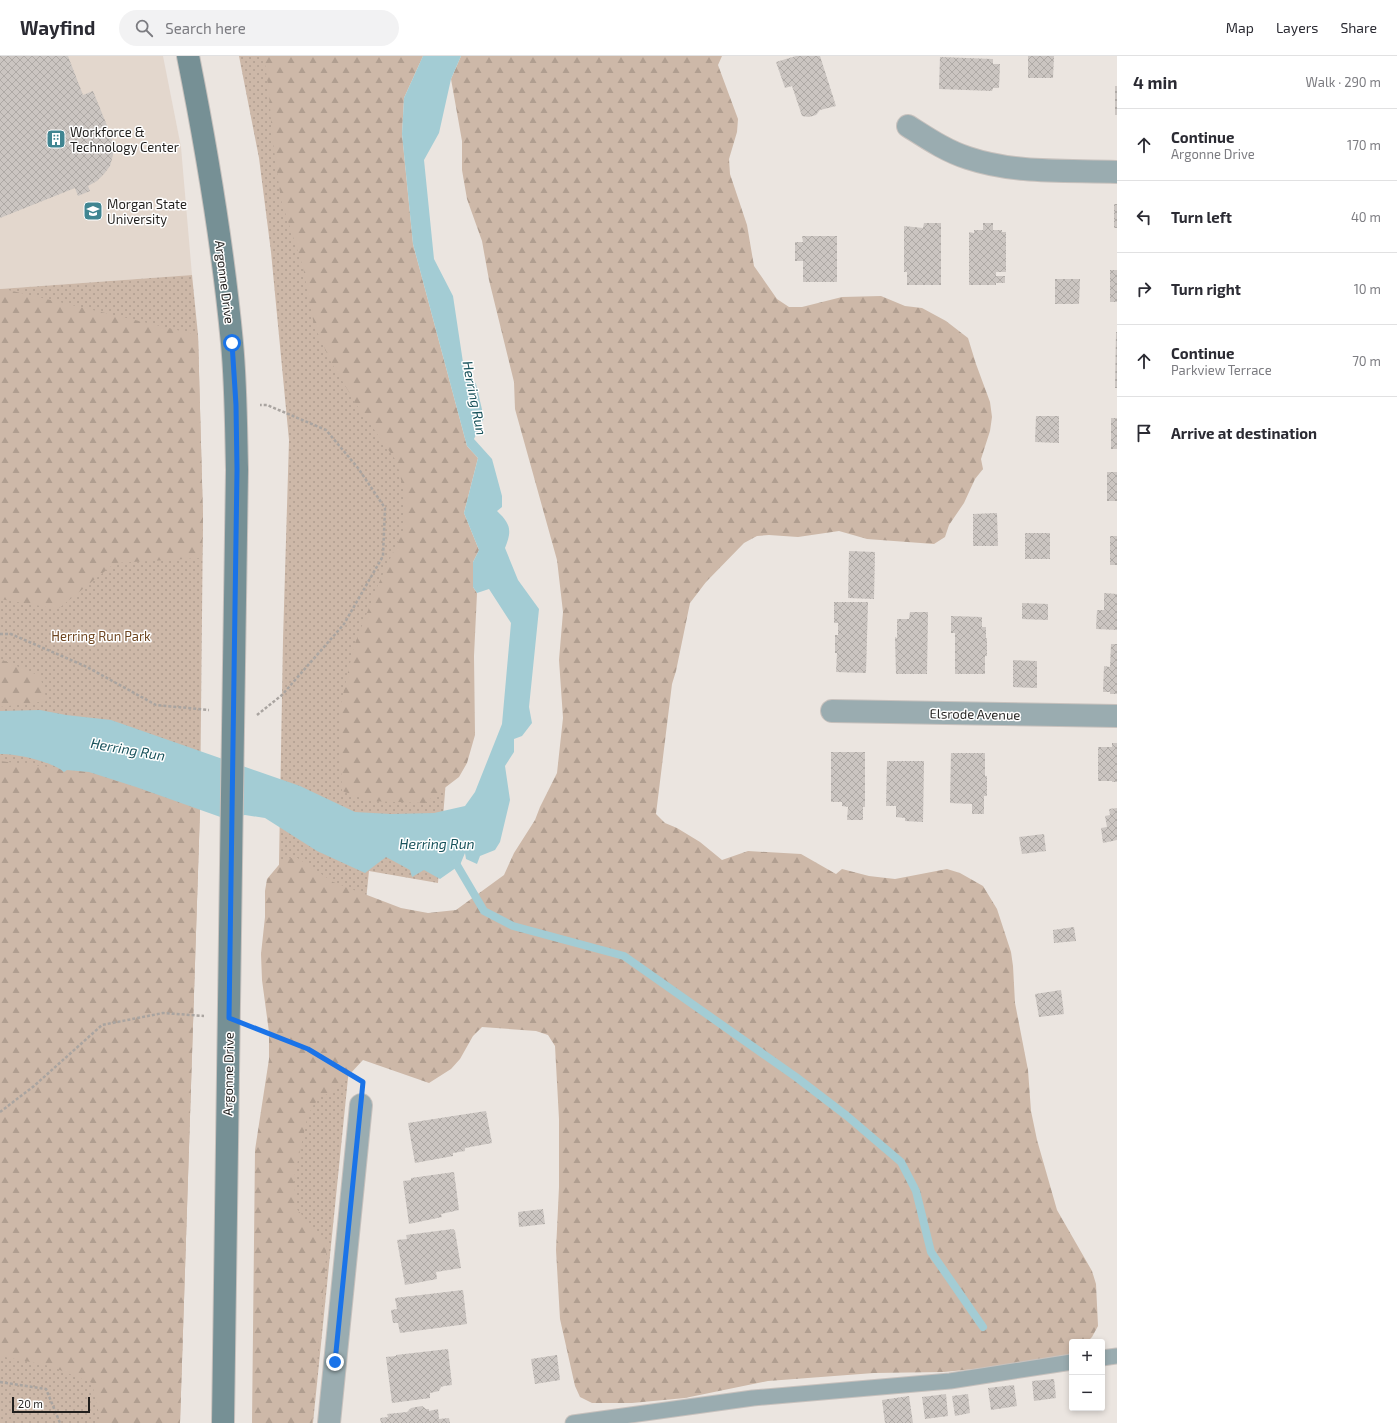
<!DOCTYPE html>
<meta charset="utf-8">
<style>
:root{--surface:#fff;--page:#f2f2f3;--text:#2b2b33;--muted:#7c7c81;--line:#e1e1e2}
body{margin:0;font-family:"Exo 2",sans-serif;background:var(--page);color:var(--text)}
.controls{position:absolute;right:12px;bottom:12px;display:grid;overflow:hidden;border-radius:4px;box-shadow:0 2px 6px #0003}
.controls button{width:36px;height:36px;display:grid;place-items:center;padding:0;border:0;border-bottom:1px solid var(--line);background:var(--surface);color:var(--text);font:20px sans-serif}
.scale{position:absolute;left:12px;bottom:10px;width:78px;box-sizing:border-box;padding-left:4px;border:2px solid #211f1d;border-top:0;font-size:11px;line-height:14px;white-space:nowrap;color:#211f1d;-webkit-text-stroke:3px #fff;paint-order:stroke}
.stop{position:absolute;width:12px;height:12px;margin:-9px;border:3px solid #1a73e8;border-radius:50%;background:#fff}
.stop.end{background:#1a73e8;border-color:#fff;box-shadow:0 1px 4px #0008}
.list{margin:0;padding:0;list-style:none}
h2{display:flex;justify-content:space-between;align-items:center;height:52px;margin:0;padding:0 16px;font-size:17px}
h2 small{font-size:13px;font-weight:400;color:var(--muted)}
.list li{display:grid;grid-template-columns:26px 1fr auto;gap:12px;align-items:center;box-sizing:border-box;height:72px;padding:0 16px;border-top:1px solid var(--line)}
.list b{display:block;font-size:15px;white-space:nowrap}
.list p{margin:0;font-size:13px;white-space:nowrap;color:var(--muted)}
.list em{font-size:13px;font-style:normal;color:var(--muted)}
.icon{flex:none;width:22px;height:22px;fill:none;stroke:currentColor;stroke-width:2;stroke-linecap:round;stroke-linejoin:round}
.map{position:relative;flex:none;width:1117px;height:1367px;overflow:hidden}
header{display:flex;align-items:center;gap:24px;box-sizing:border-box;height:56px;padding:0 20px;background:var(--surface);border-bottom:1px solid var(--line)}
header strong{font-size:19px}
nav{display:flex;gap:22px;margin-inline-start:auto;font-size:14px}
.search{width:280px;height:36px;background:var(--page);display:flex;align-items:center;gap:10px;box-sizing:border-box;padding:0 14px;border-radius:22px;color:var(--muted);font-size:15px}
main{display:flex}
aside{flex:1;background:var(--surface)}
.map>svg:first-child{display:block}
</style>
<header>
<strong>Wayfind</strong>
<div class="search"><svg class="icon" aria-label="search" viewBox="0 0 24 24"><circle cx="10" cy="10" r="6"/><path d="M15 15l6 6"/></svg>Search here</div>
<nav><a>Map</a><a>Layers</a><a>Share</a></nav>
</header>
<main>
<div class="map">
<svg width="1117" height="1367" viewBox="0 0 1117 1367">
<defs>
<pattern id="green-dots" width="8" height="8" patternUnits="userSpaceOnUse"><rect width="8" height="8" fill="#cdb8a8"/><path d="M2 2h.1M6 6h.1" fill="none" stroke="#b09e90" stroke-width="1.8" stroke-linecap="round"/></pattern>
<pattern id="forest-firs" width="22" height="20" patternUnits="userSpaceOnUse"><rect width="22" height="20" fill="#cdb8a8"/><path d="M5 1l3.5 6h-7zM16 11l3.5 6h-7z" fill="#b09e90"/></pattern>
<pattern id="building-cross-hatch" width="8" height="8" patternUnits="userSpaceOnUse"><rect width="8" height="8" fill="#cbc5c1"/><path d="M0 0l8 8M0 8l8-8" fill="none" stroke="#aea9a5"/></pattern>
</defs>
<rect width="100%" height="100%" fill="#ebe5e0"/>
<!-- built -->
<polygon fill="#e3d7cd" points="0,0 163,0 181,91 192,219 0,233"/>
<!-- green -->
<g fill="url(#green-dots)">
<polygon points="239,0 394,0 454,619 438,827 369,815 313,1367 269,1367 283,584 289,384 271,196 259,102"/>
<polygon points="192,219 198,279 203,462 200,754 180,1367 0,1367 0,233"/>
</g>
<!-- forest -->
<g fill="url(#forest-firs)">
<polygon points="264,0 423,0 404,42 402,78 413,188 467,390 478,402 464,457 479,494 473,506 473,531 477,537 474,600 475,679 467,707 459,721 425,747 369,745 342,735 339,656 354,590 378,529 405,470 405,441 397,406 356,348 331,306 314,269 303,211 281,144 272,79 269,37"/>
<polygon points="461,0 722,0 718,9 738,63 737,76 729,103 730,118 747,169 754,210 777,243 789,251 802,251 842,241 881,240 905,250 922,252 946,265 968,282 976,308 990,346 992,361 990,375 981,403 983,413 975,423 964,447 949,469 945,481 934,488 867,483 839,475 798,481 769,479 757,480 744,487 706,526 690,547 676,615 672,628 656,758 665,767 677,772 700,786 722,804 748,795 801,798 836,818 842,813 869,820 895,823 947,813 960,817 983,830 997,853 1011,896 1013,910 1015,947 1028,1014 1031,1055 1037,1084 1057,1154 1092,1215 1096,1228 1098,1270 1092,1281 1087,1286 1072,1286 1071,1298 985,1312 944,1316 874,1317 768,1325 685,1342 632,1347 592,1347 580,1341 575,1330 560,1263 556,1194 559,1131 559,1063 555,990 548,979 536,975 482,971 473,980 460,1003 451,1013 429,1027 363,1004 333,1036 320,1041 312,1051 307,1063 294,1122 296,1152 327,1189 312,1367 252,1367 255,1094 269,1003 269,976 262,924 261,898 265,861 265,835 267,823 283,804 296,801 333,826 401,852 428,857 456,854 504,819 514,797 535,764 540,751 557,717 563,662 559,604 563,556 557,504 515,353 514,326 489,224 482,185 467,143 462,114 462,85 451,23"/>
<polygon points="0,233 4,233 198,279 203,462 202,502 115,507 58,553 0,543"/>
<polygon points="0,603 40,620 47,645 0,651"/>
<polygon points="0,705 88,716 136,731 200,754 180,1367 101,1367 92,1327 50,1310 0,1300"/>
</g>
<!-- water -->
<path fill="#a3ccd4" d="M423,0H461L451,23L439,77L424,104L434,203L453,240L464,313L476,328L484,362L474,383L492,403L502,440V451L497,455C511,468 512,475 505,492L518,524L539,553L529,651L532,667L522,680L514,683V696L505,710L510,744L500,786L495,794L480,800L477,808L466,803L465,797L460,809L440,823L424,814L412,821L410,814L386,801L365,817L317,795L265,762L245,759L226,763L136,731L89,716L67,714L64,716C53,706 15,697 0,698V655L40,654L66,659L111,664L300,730L355,756L391,758L434,757L465,750L475,736L502,668L511,567L489,533L477,537L473,531V506L479,494L464,457L478,402L467,390L413,188L402,78L404,42Z"/>
<g fill="none" stroke-linecap="round" stroke-linejoin="round">
<!-- stream -->
<polyline stroke="#a3ccd4" stroke-width="8" points="454,804 484,855 513,870 624,900 796,1021 847,1060 901,1106 916,1135 931,1196 983,1271"/>
</g>
<!-- building -->
<g fill="url(#building-cross-hatch)">
<polygon points="0,0 68,0 83,39 93,35 110,77 113,88 113,99 110,110 104,118 97,125 88,130 90,135 78,140 75,132 0,162"/>
<polygon points="796,0 820,0 836,50 820,54 816,59 809,61 802,60 792,30 785,32 776,6"/>
<polygon points="1028,0 1054,0 1053,22 1028,22"/>
<polygon points="940,1 993,3 993,8 1000,8 999,32 993,32 992,35 939,33"/>
<rect x="1115" y="30" width="2" height="29"/>
<rect x="1114" y="148" width="3" height="24"/>
<polygon points="924,167 941,167 941,229 907,229 907,216 904,216 904,170 923,172"/>
<polygon points="983,167 993,167 993,174 1002,174 1002,176 1006,176 1006,216 996,216 996,220 1005,220 1005,227 996,227 996,229 969,229 969,176 974,177 974,174 983,174"/>
<polygon points="802,180 837,180 837,226 803,226 803,205 795,205 795,186 803,186"/>
<rect x="1110" y="214" width="7" height="32"/>
<polygon points="1055,223 1080,223 1079,248 1055,248"/>
<polygon points="1116,276 1117,276 1117,332 1115,332"/>
<polygon points="1036,360 1059,360 1059,387 1035,386"/>
<rect x="1111" y="362" width="6" height="31"/>
<rect x="1107" y="416" width="10" height="29"/>
<polygon points="997,457 998,490 973,490 973,458"/>
<rect x="1025" y="477" width="25" height="26"/>
<rect x="1110" y="480" width="7" height="29"/>
<polygon points="849,495 875,496 874,543 848,542"/>
<polygon points="1104,537 1117,538 1117,574 1096,573 1097,554 1104,554"/>
<polygon points="834,546 868,546 866,617 836,616 837,597 835,597 835,579 838,579 838,567 834,567"/>
<polygon points="1022,547 1048,548 1048,564 1022,563"/>
<polygon points="910,556 928,556 927,618 896,618 895,581 897,582 897,563 909,563"/>
<polygon points="951,560 982,561 982,571 986,571 986,582 987,582 987,600 985,600 985,618 955,618 955,577 951,577"/>
<polygon points="1111,588 1117,588 1117,638 1110,638 1110,636 1103,636 1104,610 1110,611"/>
<polygon points="1013,604 1037,605 1037,632 1013,631"/>
<polygon points="1112,687 1117,687 1117,726 1112,726 1112,725 1098,725 1098,691 1112,691"/>
<polygon points="831,696 865,696 865,751 863,751 863,764 847,764 848,751 842,750 842,746 831,746"/>
<polygon points="951,697 985,697 985,720 987,720 987,740 984,740 984,758 972,758 972,748 950,747"/>
<polygon points="887,705 924,705 923,766 905,765 905,762 896,761 896,750 886,750"/>
<polygon points="1117,752 1117,784 1103,787 1101,772 1107,771 1105,760 1110,759 1109,753"/>
<polygon points="1044,778 1046,795 1022,798 1019,781"/>
<polygon points="1074,871 1076,885 1054,887 1053,874"/>
<polygon points="1061,934 1064,958 1039,961 1035,938"/>
<polygon points="486,1055 492,1087 465,1092 465,1095 453,1097 453,1100 415,1107 408,1067"/>
<polygon points="454,1116 459,1154 441,1158 442,1161 409,1168 403,1125 411,1124 411,1122"/>
<polygon points="543,1153 545,1168 519,1171 518,1156"/>
<polygon points="453,1173 455,1175 461,1212 436,1216 437,1223 405,1229 397,1184 407,1183 406,1179"/>
<polygon points="463,1234 467,1268 400,1277 398,1267 393,1267 391,1254 397,1253 395,1242"/>
<polygon points="448,1293 452,1329 444,1330 441,1331 439,1335 430,1337 430,1342 392,1347 386,1301 396,1300 396,1299"/>
<polygon points="557,1299 560,1324 535,1328 531,1303"/>
<polygon points="1054,1323 1056,1342 1034,1345 1032,1325"/>
<polygon points="1014,1329 1017,1350 991,1354 988,1332"/>
<polygon points="946,1338 948,1360 925,1363 922,1341"/>
<polygon points="968,1338 970,1357 955,1360 952,1340"/>
<polygon points="909,1340 913,1367 885,1367 882,1344"/>
<polygon points="422,1350 426,1353 429,1353 429,1355 438,1353 439,1363 449,1362 450,1367 381,1367 380,1362 388,1361 387,1358 407,1356 411,1352"/>
</g>
<g fill="none" stroke-linecap="round" stroke-linejoin="round">
<defs>
<g id="service">
<polyline points="1102,1302 1117,1300"/>
<polyline points="573,1367 753,1342 950,1325 1072,1306"/>
</g>
<g id="minor">
<path d="M908,70C927,82 946,95 968,102C1016,118 1067,114 1117,116"/>
<polyline points="832,655 1117,660"/>
<polyline points="329,1367 361,1049"/>
</g>
<g id="secondary">
<path d="M188,0C207,95 223,191 232,287C236,329 236,372 237,414"/>
<polyline points="223,1367 232,739"/>
</g>
</defs>
<!-- service casing -->
<use href="#service" stroke="#c7c1bd" stroke-width="17"/>
<!-- minor casing -->
<use href="#minor" stroke="#c7c1bd" stroke-width="24"/>
<!-- secondary casing -->
<use href="#secondary" stroke="#c7c1bd" stroke-width="24"/>
<!-- path -->
<g stroke="#a9a4a0" stroke-width="2.5" stroke-dasharray="3 2" stroke-linecap="butt">
<polyline points="0,578 11,578 87,611 156,649 209,654"/>
<polyline points="257,659 282,639 344,568 383,500 385,452 358,412 326,374 267,349 260,349"/>
<polyline points="253,971 308,993 359,1024"/>
<polyline points="0,1056 34,1030 102,969 163,957 204,960"/>
<polyline points="0,1326 46,1333 60,1367"/>
</g>
<!-- service -->
<use href="#service" stroke="#9aacb0" stroke-width="15"/>
<!-- minor -->
<use href="#minor" stroke="#9aacb0" stroke-width="22"/>
<!-- secondary -->
<use href="#secondary" stroke="#769095" stroke-width="22"/>
<defs>
<polyline id="secondary-bridge" points="232,739 237,414"/>
</defs>
<!-- secondary-bridge casing -->
<use href="#secondary-bridge" stroke="#c7c1bd" stroke-width="24" stroke-linecap="butt"/>
<!-- secondary-bridge -->
<use href="#secondary-bridge" stroke="#769095" stroke-width="22"/>
</g>
<g fill="none" stroke-linecap="round" stroke-linejoin="round">
<!-- route -->
<polyline stroke="#1a73e8" stroke-width="5" points="232,287 236,349 237,414 229,962 308,993 363,1026 335,1306"/>
</g>
<!-- icons -->
<defs>
<symbol id="building-square" viewBox="-11 -11 22 22"><rect x="-9" y="-9" width="18" height="18" rx="4" fill="#408591" stroke="#fff"/><path d="M-4-6H4V6H1V3H-1V6H-4ZM-2.5-4.3h1.7v1.8h-1.7ZM.8-4.3h1.7v1.8H.8ZM-2.5-1h1.7V.8h-1.7ZM.8-1h1.7V.8H.8Z" fill="#fff"/></symbol>
<symbol id="university-square" viewBox="-11 -11 22 22"><rect x="-9" y="-9" width="18" height="18" rx="4" fill="#408591" stroke="#fff"/><path d="M0-5L7-2L0 1L-7-2ZM-4 1L0 2.5L4 1V4Q0 6-4 4Z" fill="#fff"/></symbol>
</defs>
<g fill-rule="evenodd">
<use href="#building-square" x="45" y="72" width="22" height="22"/>
<use href="#university-square" x="82" y="144" width="22" height="22"/>
</g>
<g text-anchor="middle" dominant-baseline="central" stroke-width="3" stroke-linejoin="round" paint-order="stroke">
<!-- poi labels -->
<g font-size="13" fill="#211f1d" stroke="#fff" text-anchor="start">
<text x="70" y="76">Workforce &amp;<tspan x="70" dy="15">Technology Center</tspan></text>
<text x="107" y="148">Morgan State<tspan x="107" dy="15">University</tspan></text>
</g>
<!-- street labels -->
<g font-size="13" fill="#211f1d" stroke="#fff">
<text transform="translate(225 226) rotate(83)">Argonne Drive</text>
<text transform="translate(975 658) rotate(1)">Elsrode Avenue</text>
<text transform="translate(228 1018) rotate(-89)">Argonne Drive</text>
</g>
<!-- park labels -->
<g font-size="13" fill="#6d4520" stroke="#fff">
<text x="101" y="580">Herring Run Park</text>
</g>
<!-- water labels -->
<g font-size="14" font-style="italic" fill="#18525b" stroke="#fff">
<text transform="translate(475 342) rotate(79)">Herring Run</text>
<text transform="translate(128 693) rotate(10)">Herring Run</text>
<text x="437" y="787">Herring Run</text>
</g>
</g>
</svg>
<div class="controls">
<button>+</button>
<button>−</button>
</div>
<div class="scale">20 m</div>
<div class="stop" style="left:232px;top:287px"></div>
<div class="stop end" style="left:335px;top:1306px"></div>
</div>
<aside>
<h2>4 min<small>Walk · 290 m</small></h2>
<ul class="list">
<li><svg class="icon" aria-label="ahead" viewBox="0 0 24 24"><path d="M12 20V5M6 11l6-6 6 6"/></svg><div><b>Continue</b><p>Argonne Drive</p></div><em>170 m</em></li>
<li><svg class="icon" aria-label="left" viewBox="0 0 24 24"><path d="M17 20v-9H6M10 6l-5 5 5 5"/></svg><div><b>Turn left</b></div><em>40 m</em></li>
<li><svg class="icon" aria-label="right" viewBox="0 0 24 24"><path d="M7 20v-9h11M14 6l5 5-5 5"/></svg><div><b>Turn right</b></div><em>10 m</em></li>
<li><svg class="icon" aria-label="ahead" viewBox="0 0 24 24"><path d="M12 20V5M6 11l6-6 6 6"/></svg><div><b>Continue</b><p>Parkview Terrace</p></div><em>70 m</em></li>
<li><svg class="icon" aria-label="arrive" viewBox="0 0 24 24"><path d="M6 21V4h12l-3 4 3 4H6"/></svg><div><b>Arrive at destination</b></div></li>
</ul>
</aside>
</main>
